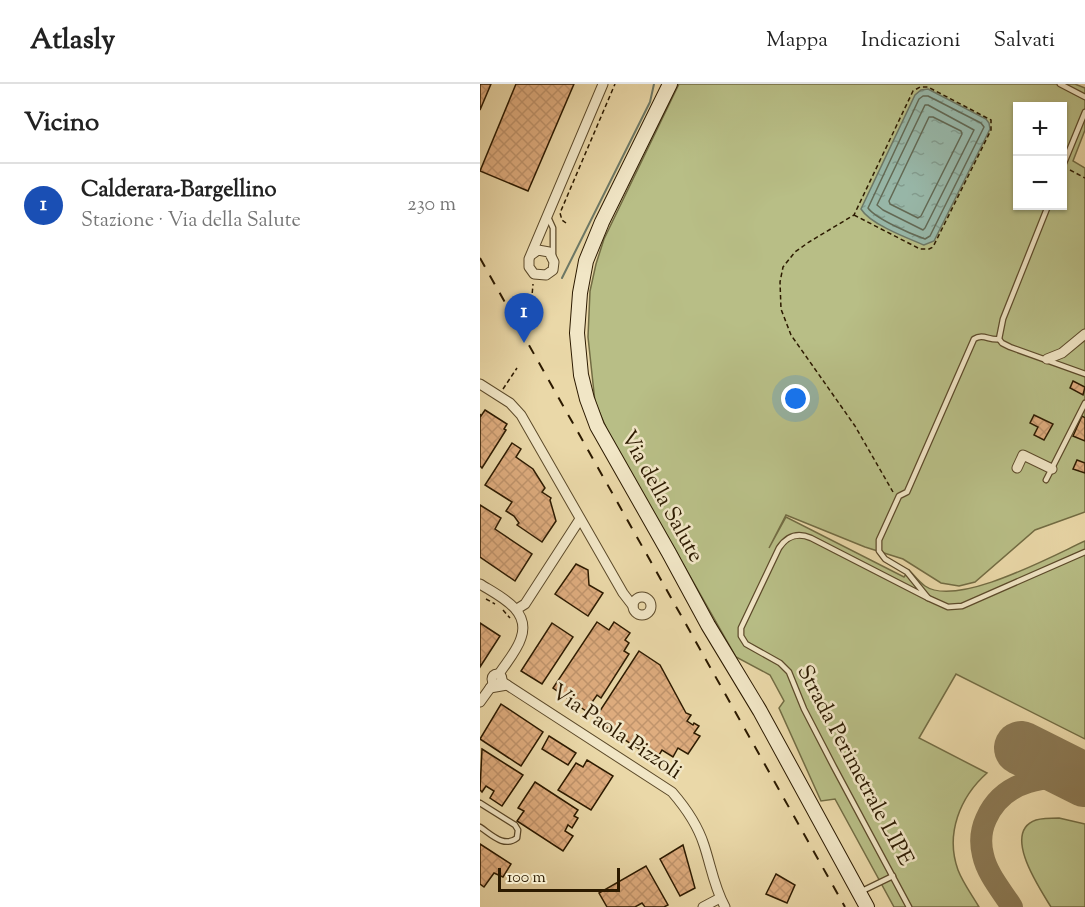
<!DOCTYPE html>
<html lang="it">
<meta charset="utf-8">
<style>
:root{--surface:#fff;--page:#f6f6f6;--text:#222;--muted:#767676;--line:#e0e0e0;--accent:#8f2418}
body{margin:0;font-family:"Sorts Mill Goudy",serif;background:var(--page);color:var(--text)}
.controls{position:absolute;right:18px;top:18px;display:grid;overflow:hidden;border-radius:0px;box-shadow:0 2px 4px #0004}
.controls button{width:54px;height:54px;display:grid;place-items:center;padding:0;border:0;border-bottom:2px solid var(--line);background:var(--surface);color:var(--text);font:30px sans-serif}
.scale{position:absolute;left:18px;bottom:15px;width:122px;box-sizing:border-box;padding-left:6px;border:3px solid #2c1a00;border-top:0;font-size:16px;line-height:21px;white-space:nowrap;color:#2c1a00;-webkit-text-stroke:4px #f1e6c6;paint-order:stroke}
.you{position:absolute;left:316px;top:315px;width:21px;height:21px;margin:-15px;border:4px solid #fff;border-radius:50%;background:#1a73e8;box-shadow:0 0 0 9px #1a73e833}
.badge{display:grid;place-items:center;width:39px;height:39px;border-radius:50%;background:var(--accent);color:#fff;font-size:20px;font-weight:700}
.pin{position:absolute;translate:-50% -50px;filter:drop-shadow(0 2px 3px #0008)}
.pin::after{content:'';position:absolute;top:32px;width:21px;height:18px;background:inherit;clip-path:polygon(0 0,100% 0,50% 100%)}
.list{margin:0;padding:0;list-style:none}
h2{display:flex;justify-content:space-between;align-items:center;height:78px;margin:0;padding:0 24px;font-size:26px}
h2 small{font-size:20px;font-weight:400;color:var(--muted)}
.list li{display:grid;grid-template-columns:39px 1fr auto;gap:18px;align-items:center;box-sizing:border-box;height:84px;padding:0 24px;border-top:2px solid var(--line)}
.list b{display:block;font-size:22px;white-space:nowrap}
.list p{margin:0;font-size:20px;white-space:nowrap;color:var(--muted)}
.list em{font-size:20px;font-style:normal;color:var(--muted)}
.map{position:relative;flex:none;width:605px;height:823px;overflow:hidden}
header{display:flex;align-items:center;gap:36px;box-sizing:border-box;height:84px;padding:0 30px;background:var(--surface);border-bottom:2px solid var(--line)}
header strong{font-size:28px}
nav{display:flex;gap:33px;margin-inline-start:auto;font-size:21px}
main{display:flex}
aside{flex:1;background:var(--surface)}
.map>svg:first-child{display:block}
</style>
<header>
<strong>Atlasly</strong>
<nav><a>Mappa</a><a>Indicazioni</a><a>Salvati</a></nav>
</header>
<main>
<aside>
<h2>Vicino<small></small></h2>
<ul class="list">
<li><span class="badge" style="background:#1a4fb4">1</span><div><b>Calderara-Bargellino</b><p>Stazione · Via della Salute</p></div><em>230 m</em></li>
</ul>
</aside>
<div class="map">
<svg width="605" height="823" viewBox="0 0 605 823">
<defs>
<pattern id="water-ripples" width="26" height="14" patternUnits="userSpaceOnUse" patternTransform="scale(1.5)"><rect width="26" height="14" fill="#98b9ab"/><path d="M2 4q2-2 4 0t4 0M15 11q2-2 4 0t4 0" fill="none" stroke="#839e91"/></pattern>
<pattern id="building-cross-hatch" width="8" height="8" patternUnits="userSpaceOnUse" patternTransform="scale(1.5)"><rect width="8" height="8" fill="#dfad7f"/><path d="M0 0l8 8M0 8l8-8" fill="none" stroke="#c0946c"/></pattern>
</defs>
<rect width="100%" height="100%" fill="#ead8a8"/>
<filter id="stains"><feTurbulence type="fractalNoise" baseFrequency=".00333" numOctaves="4"/><feColorMatrix values="0 0 0 0 .2 0 0 0 0 .09 0 0 0 0 .02 0 0 0 .5 -.17"/></filter>
<radialGradient id="worn" r=".72"><stop offset=".6" stop-color="#630" stop-opacity="0"/><stop offset="1" stop-color="#630" stop-opacity=".3"/></radialGradient>
<!-- green -->
<g fill="#b8be86" stroke="#726c43" stroke-width="1.5" fill-rule="evenodd">
<path d="M199,0H595L605,4V46L593,77L605,84V428L555,446L495,498L479,502L461,499L423,475L385,463L306,431L289,464L306,433L424,493L429,486C434,491 439,498 445,502C477,524 572,472 605,457V655L476,590L439,654L507,689C480,713 465,750 478,786C483,799 492,811 499,823H414L355,715L341,717L299,624L304,617L290,591L256,573L128,348L115,318L108,253L110,207L116,180L124,155ZM538,22H582V122H538Z"/>
<path d="M579,734L605,740V823H571C560,805 521,748 556,736C563,734 572,734 579,734Z"/>
</g>
<!-- water -->
<path fill="url(#water-ripples)" stroke="#6d7967" stroke-width="1.5" d="M448,5L506,35L509,39L510,45L454,157L444,161C427,154 390,140 381,125L435,11L441,6Z"/>
<g fill="none" stroke-linecap="round" stroke-linejoin="round">
<!-- shore -->
<g stroke="#626a56" stroke-width="1.5">
<path d="M443,12H448L501,39L504,43L450,152L445,155C431,150 396,135 388,124L439,15Z"/>
<polygon points="445,21 448,21 494,46 445,144 443,146 403,126 397,121"/>
<polygon points="449,33 453,33 481,47 482,50 441,132 438,134 410,120 409,117"/>
</g>
<!-- stream -->
<polyline stroke="#6d7967" stroke-width="2" points="82,194 170,18 174,0"/>
<!-- taxiway -->
<path stroke="#8b7954" stroke-width="22" d="M532,823C522,807 507,790 503,771C500,759 501,746 506,735C523,696 568,688 605,699"/>
<!-- runway -->
<polyline stroke="#8b7954" stroke-width="54" points="541,664 605,696"/>
</g>
<!-- building -->
<g fill="url(#building-cross-hatch)" stroke="#2c1a00" stroke-width="1.5">
<polygon points="0,0 11,0 0,26"/>
<polygon points="36,0 94,0 48,107 0,87"/>
<polygon points="593,297 605,303 603,311 590,304"/>
<polygon points="5,326 27,340 24,345 26,346 2,384 0,382 0,330 1,332"/>
<polygon points="554,331 573,340 564,356 554,351 558,343 550,339"/>
<polygon points="602,332 605,334 605,357 593,352"/>
<polygon points="32,359 41,365 36,373 53,385 65,404 62,408 71,414 70,416 76,437 62,458 37,441 39,439 34,432 26,427 32,418 5,401"/>
<polygon points="597,376 605,379 605,389 593,385"/>
<polygon points="0,421 21,434 15,445 52,470 35,497 0,473"/>
<polygon points="96,480 108,486 109,501 123,509 108,532 75,510"/>
<polygon points="117,538 129,546 134,538 150,549 145,556 149,559 144,567 149,570 121,614 117,611 106,627 73,604"/>
<polygon points="0,539 20,552 0,583"/>
<polygon points="72,539 93,553 62,600 41,587"/>
<polygon points="159,567 180,581 206,629 211,631 207,637 213,641 214,639 219,642 214,649 220,652 208,670 198,664 193,673 182,666 176,676 114,636"/>
<polygon points="21,620 63,648 41,682 0,655"/>
<polygon points="69,652 96,669 88,681 62,665"/>
<polygon points="2,665 43,691 22,722 10,714 14,707 6,702 2,708 0,706"/>
<polygon points="107,676 133,692 111,726 78,706 96,679 103,683"/>
<polygon points="55,698 98,726 94,732 98,734 92,744 88,741 85,747 93,752 83,767 37,737 44,727 38,724"/>
<polygon points="0,760 31,780 23,793 14,789 4,803 0,800"/>
<polygon points="203,761 215,804 200,812 180,775"/>
<polygon points="166,782 188,821 184,823 165,823 162,819 155,823 127,823 119,809"/>
<polygon points="296,790 315,801 307,819 286,810"/>
</g>
<g fill="none" stroke-linecap="round" stroke-linejoin="round">
<defs>
<g id="lane">
<polyline points="580,0 605,13"/>
<polyline points="582,84 605,28"/>
<polyline points="568,122 523,235 519,255 522,259 530,263 605,290"/>
<polyline points="68,133 73,144 73,171"/>
<polyline points="566,396 605,319"/>
<polyline points="448,514 468,523 482,522 605,468"/>
<path d="M0,719L35,741L38,746L37,754C24,764 12,751 0,743"/>
<polyline points="380,808 413,792"/>
<path d="M429,823L354,683L324,625L309,588L300,579L266,560L261,552V544L299,464C307,452 317,448 331,454L448,514L427,488L405,475L399,467V456L419,412L427,408L494,255C503,249 510,257 519,255"/>
</g>
<g id="street">
<polyline points="51,171 58,166 69,168 74,178 73,186 66,191 54,190 49,183 49,175 123,0"/>
<polyline points="567,275 582,269 605,250"/>
<polyline points="0,300 30,319 41,331 143,509 153,522"/>
<polyline points="537,384 543,371 572,385"/>
<path d="M0,500C19,512 51,526 41,554C37,567 26,579 19,590"/>
<circle cx="162" cy="522" r="9"/>
<polyline points="37,525 45,520 100,435"/>
<circle cx="17" cy="595" r="5"/>
<path d="M21,597L192,708C205,723 218,742 224,761C231,782 234,803 245,823"/>
<polyline points="10,604 27,601"/>
<polyline points="0,618 13,600"/>
<polyline points="223,823 240,814"/>
</g>
<polyline id="secondary" points="190,0 122,138 106,177 100,209 97,249 101,291 107,315 117,342 189,469 228,541 280,627 387,823"/>
</defs>
<!-- lane casing -->
<use href="#lane" stroke="#5c4a2a" stroke-width="7"/>
<!-- street casing -->
<use href="#street" stroke="#5c4a2a" stroke-width="11"/>
<!-- secondary casing -->
<use href="#secondary" stroke="#2c1a00" stroke-width="16"/>
<!-- path -->
<g stroke="#2c1a00" stroke-width="1.5" stroke-dasharray="4.5 3" stroke-linecap="butt">
<polyline points="590,86 605,94"/>
<polyline points="374,131 440,165 449,165 453,163 511,46 511,36 448,3 440,3 433,7 374,131 329,158 315,168 303,183 300,198 301,225 311,251 375,342 413,408"/>
<polyline points="86,139 82,136 80,129 135,0"/>
<polyline points="51,224 53,200"/>
<polyline points="23,305 37,284"/>
<polyline points="6,515 15,520"/>
<polyline points="23,526 30,534"/>
</g>
<!-- lane -->
<use href="#lane" stroke="#f1e6c6" stroke-width="4.5"/>
<!-- street -->
<use href="#street" stroke="#f1e6c6" stroke-width="9"/>
<!-- secondary -->
<use href="#secondary" stroke="#f1e6c6" stroke-width="14"/>
<!-- rail -->
<polyline stroke="#2c1a00" stroke-width="2" stroke-dasharray="10 10" stroke-linecap="butt" points="0,174 365,823"/>
</g>
<g text-anchor="middle" dominant-baseline="central" stroke-width="5" stroke-linejoin="round" paint-order="stroke">
<!-- street labels -->
<g font-size="22" fill="#2c1a00" stroke="#f1e6c6">
<text transform="translate(181 413) rotate(61)">Via della Salute</text>
<text transform="translate(136 649) rotate(34)">Via Paola Pizzoli</text>
<text transform="translate(374 682) rotate(62)">Strada Perimetrale LIPE</text>
</g>
</g>
<rect width="100%" height="100%" filter="url(#stains)"/>
<rect width="100%" height="100%" fill="url(#worn)"/>
</svg>
<div class="controls">
<button>+</button>
<button>−</button>
</div>
<div class="scale">100 m</div>
<div class="you"></div>
<div class="pin badge" style="left:44px;top:259px;background:#1a4fb4">1</div>
</div>
</main>
